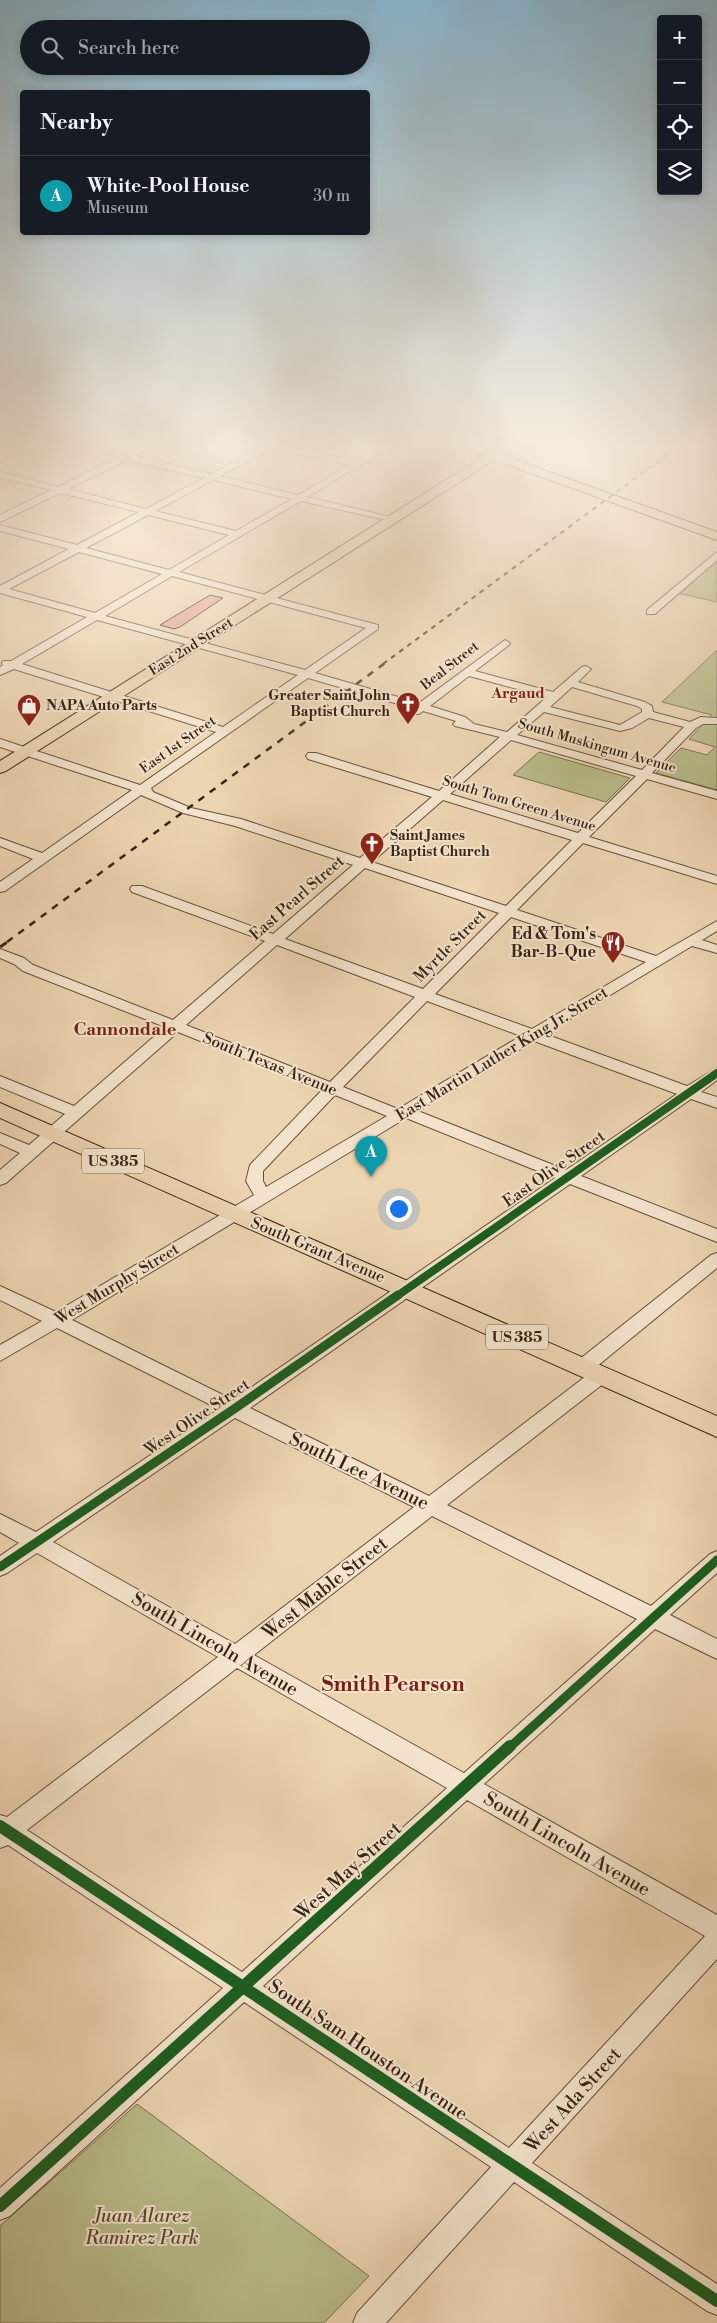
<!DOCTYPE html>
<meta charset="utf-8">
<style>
:root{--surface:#171b24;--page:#20242c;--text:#f1f3f6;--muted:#9ea1a6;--line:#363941;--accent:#c59692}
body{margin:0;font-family:"Libre Bodoni",serif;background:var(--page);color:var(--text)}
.controls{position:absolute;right:15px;top:15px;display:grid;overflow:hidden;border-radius:5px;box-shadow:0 2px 8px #0003}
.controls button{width:45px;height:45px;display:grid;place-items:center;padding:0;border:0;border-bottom:1px solid var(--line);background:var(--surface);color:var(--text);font:25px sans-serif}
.you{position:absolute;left:398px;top:1208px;width:18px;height:18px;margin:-12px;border:4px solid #fff;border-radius:50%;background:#1a73e8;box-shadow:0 0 0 8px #1a73e833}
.badge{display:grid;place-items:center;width:32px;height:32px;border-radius:50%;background:var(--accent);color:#fff;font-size:16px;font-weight:700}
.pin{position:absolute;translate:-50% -41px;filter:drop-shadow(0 1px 2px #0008)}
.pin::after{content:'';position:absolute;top:26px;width:18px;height:15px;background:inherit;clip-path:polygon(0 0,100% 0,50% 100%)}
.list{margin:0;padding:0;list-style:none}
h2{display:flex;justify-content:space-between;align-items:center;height:65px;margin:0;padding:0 20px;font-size:21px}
h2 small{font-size:16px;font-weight:400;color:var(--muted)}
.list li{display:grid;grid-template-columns:32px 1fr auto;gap:15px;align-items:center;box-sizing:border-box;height:80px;padding:0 20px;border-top:1px solid var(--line)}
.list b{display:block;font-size:19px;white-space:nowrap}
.list p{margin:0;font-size:16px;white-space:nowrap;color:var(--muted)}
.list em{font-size:16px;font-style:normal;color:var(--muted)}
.icon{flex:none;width:28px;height:28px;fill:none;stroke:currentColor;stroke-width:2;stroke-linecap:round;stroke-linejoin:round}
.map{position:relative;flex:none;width:717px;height:2323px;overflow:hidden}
.search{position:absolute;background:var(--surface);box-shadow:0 2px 8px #0003;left:20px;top:20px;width:350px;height:55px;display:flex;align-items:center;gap:12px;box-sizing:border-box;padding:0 18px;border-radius:28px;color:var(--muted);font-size:19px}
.panel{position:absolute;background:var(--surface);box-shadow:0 2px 8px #0003;left:20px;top:90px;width:350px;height:145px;border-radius:5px}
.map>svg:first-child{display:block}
</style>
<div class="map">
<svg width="717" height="2323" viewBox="0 0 717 2323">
<rect width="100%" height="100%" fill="#edd4b1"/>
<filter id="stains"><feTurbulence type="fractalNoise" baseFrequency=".004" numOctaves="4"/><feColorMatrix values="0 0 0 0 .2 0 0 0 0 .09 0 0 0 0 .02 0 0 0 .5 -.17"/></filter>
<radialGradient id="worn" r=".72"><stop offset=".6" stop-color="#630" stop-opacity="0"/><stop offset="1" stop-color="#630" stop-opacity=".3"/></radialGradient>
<!-- green -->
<g fill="#b9bc8a" stroke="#78704e">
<polygon points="717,560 717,602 677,593"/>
<polygon points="717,650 717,790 656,773 681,748 707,755 715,747 689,739 712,715 662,702"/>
<polygon points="539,752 630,778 606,802 513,775"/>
<polygon points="137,2104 369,2276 324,2323 0,2323 0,2226"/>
</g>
<!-- building -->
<polygon fill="#e6a494" stroke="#372313" points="210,595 223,598 180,627 174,629 160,625"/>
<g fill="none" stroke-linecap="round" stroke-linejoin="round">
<defs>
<g id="minor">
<polygon points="20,446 31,446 0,461 0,455"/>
<path d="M77,446H92L125,454L141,446H152L134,456L211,474L265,446H287L356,461L383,446H393L307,497L395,518V522L301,501L179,572L378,625V629L315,673L419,703L505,640L510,643L509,645L475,671L553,692L582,667L586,666L591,669L578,682L645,702L652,706L653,712L690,722L701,717L717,718V724H703L696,728L652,773L717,791V799L647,779L589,837L717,876V884L583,843L517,910L656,956L717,921V931L702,940L717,945V953L692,946L545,1034L687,1086L717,1068V1080L701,1092L717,1097V1108L691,1099L581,1176L717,1229V1242L570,1184L250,1408L429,1496L594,1370L601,1368L608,1370L610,1375L608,1380L447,1505L651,1606L710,1554L717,1551V1573L670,1615L717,1639V1659L655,1629L484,1784L717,1915V1959L532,2163L717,2284V2315L707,2311L514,2182L386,2323H353L357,2313L491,2167L244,2002L10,2216L0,2220V2188L223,1988L8,1845L0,1848V1815L7,1817L218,1657L37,1553L7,1573L0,1576V1556L19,1543L0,1532V1514L36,1532L219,1409L57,1328L0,1361V1345L42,1321L0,1300V1286L56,1312L254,1195L246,1181L250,1165L322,1090L178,1032L6,1183L0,1185V1170L20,1153L0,1144V1133L29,1145L65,1114L0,1087V1076L74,1106L165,1027L23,971L14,964L0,958V949L24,958L33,965L173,1020L265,941L132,892L130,889L132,886H142L273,934L353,865L235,826L183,813L141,795L5,891L0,892V882L33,859L0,846V838L42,853L132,790L0,747V739L140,785L216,732L14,669L0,675V667L3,665L2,663L3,661H11L87,617L0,593V586L69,549L0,531V525L77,545L139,512L60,493L0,522V515L51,490L0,478V472L58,487L118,457ZM273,448L275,449L350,465L298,495L220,476ZM127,460L204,478L146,509L68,489ZM213,480L292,499L236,531L155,511ZM148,515L229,535L169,570L86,548ZM79,552L162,574L95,613L9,589ZM172,576L366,628L305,670L105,616ZM97,620L298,675L223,727L22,664ZM469,676L547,697L507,732L474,724L465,717L430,706ZM308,678L412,708L409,712L411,714H419L423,711L456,721L453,724L455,726L500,737L439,791L316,753H308L306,756L308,759L432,797L360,858L241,819L191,808L153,792L151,788ZM572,687L637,706L642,709V712L620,725L550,707ZM544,712L620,731L632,728L649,718L684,727L642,770L517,735ZM511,740L636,776L578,833L450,794ZM443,800L572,840L506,906L372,862ZM365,868L499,913L423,989L285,939ZM511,917L646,962L532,1029L435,994ZM277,945L415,997L330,1082L186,1025ZM427,1001L521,1036L398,1109L343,1087ZM534,1041L677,1094L566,1170L418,1111ZM335,1095L387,1116L266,1187L263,1181V1171ZM406,1118L555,1178L233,1400L72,1320ZM235,1418L414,1507L235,1644L53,1542ZM432,1516L637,1619L464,1773L254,1655ZM237,1668L447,1788L242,1972L27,1830ZM467,1800L705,1936L509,2148L263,1986Z"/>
<polygon points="717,552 717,560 655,614 647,614 647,610"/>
<polygon points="717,1253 717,1268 590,1372 583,1374 576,1372 574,1367 576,1362 711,1255"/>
</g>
<g id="major">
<polygon points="461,446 478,446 492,451 500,446 514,446 502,455 717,532 717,540 494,460 6,771 0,773 0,761 484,456"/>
<polygon points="0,1103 717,1416 717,1437 0,1118"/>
</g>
</defs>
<!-- minor casing -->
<use href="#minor" stroke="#644f3a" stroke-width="2"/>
<!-- major casing -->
<use href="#major" stroke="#372313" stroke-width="2"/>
<!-- minor -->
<use href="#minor" fill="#f3e3cc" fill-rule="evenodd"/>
<!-- major -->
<use href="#major" fill="#edd4b1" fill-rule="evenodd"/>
<!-- rail-far2 -->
<polyline stroke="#372313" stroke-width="2" stroke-dasharray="5 5" stroke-linecap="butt" points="383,664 679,446"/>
<!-- rail-far1 -->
<polyline stroke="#372313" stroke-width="2.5" stroke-dasharray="7 7" stroke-linecap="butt" points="7,942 385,663"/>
<!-- rail -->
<polyline stroke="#372313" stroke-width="3" stroke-dasharray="8 8" stroke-linecap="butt" points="0,947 9,941"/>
<defs>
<polyline id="cycleway-far2" points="397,1296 717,1073"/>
<g id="cycleway-far1">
<polyline points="0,1567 234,1409 398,1295"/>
<polyline points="509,1748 717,1560"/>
</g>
<g id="cycleway">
<polyline points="0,1826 717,2301"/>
<polyline points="0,2206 510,1746"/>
</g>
</defs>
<!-- cycleway-far2 casing -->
<use href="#cycleway-far2" stroke="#f3e3cc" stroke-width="11"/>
<!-- cycleway-far1 casing -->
<use href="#cycleway-far1" stroke="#f3e3cc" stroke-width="12"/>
<!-- cycleway casing -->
<use href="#cycleway" stroke="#f3e3cc" stroke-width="15"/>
<!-- cycleway-far2 -->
<use href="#cycleway-far2" stroke="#1b5e20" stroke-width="8"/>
<!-- cycleway-far1 -->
<use href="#cycleway-far1" stroke="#1b5e20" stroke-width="9"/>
<!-- cycleway -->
<use href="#cycleway" stroke="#1b5e20" stroke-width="12"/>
</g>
<!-- sky -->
<linearGradient id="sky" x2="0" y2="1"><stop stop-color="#89b6cf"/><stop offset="0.58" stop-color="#f7ecdc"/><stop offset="1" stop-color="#f7ecdc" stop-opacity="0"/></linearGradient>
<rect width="717" height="771" fill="url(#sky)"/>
<!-- icons -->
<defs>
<symbol id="church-pin" viewBox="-11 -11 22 30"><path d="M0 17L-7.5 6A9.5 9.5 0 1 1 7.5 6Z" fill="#8f2418" stroke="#f3e3cc"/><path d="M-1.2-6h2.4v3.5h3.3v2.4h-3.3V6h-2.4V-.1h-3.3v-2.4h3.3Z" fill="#fff"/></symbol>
<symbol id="shop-pin" viewBox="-11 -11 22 30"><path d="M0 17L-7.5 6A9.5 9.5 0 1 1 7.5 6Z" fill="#8f2418" stroke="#f3e3cc"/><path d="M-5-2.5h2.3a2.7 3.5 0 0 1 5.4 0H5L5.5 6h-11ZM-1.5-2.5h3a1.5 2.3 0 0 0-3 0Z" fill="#fff"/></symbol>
<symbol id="restaurant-pin" viewBox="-11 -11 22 30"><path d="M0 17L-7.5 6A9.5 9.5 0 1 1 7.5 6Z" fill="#8f2418" stroke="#f3e3cc"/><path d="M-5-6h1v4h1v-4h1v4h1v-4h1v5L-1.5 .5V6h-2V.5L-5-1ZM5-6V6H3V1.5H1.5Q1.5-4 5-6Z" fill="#fff"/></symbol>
</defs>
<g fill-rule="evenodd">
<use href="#church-pin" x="394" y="690" width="28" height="38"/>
<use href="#shop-pin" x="15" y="692" width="28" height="38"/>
<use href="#church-pin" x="358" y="830" width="28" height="38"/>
<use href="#restaurant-pin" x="599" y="929" width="28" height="38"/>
</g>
<g text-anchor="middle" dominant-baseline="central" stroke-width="4" stroke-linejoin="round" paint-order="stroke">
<!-- far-street labels -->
<g font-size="14" fill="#372313" stroke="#f3e3cc">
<text transform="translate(191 647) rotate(-32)">East 2nd Street</text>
<text transform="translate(450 666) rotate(-38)">Beal Street</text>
<text transform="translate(178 745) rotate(-35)">East 1st Street</text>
<text transform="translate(597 746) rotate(16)">South Muskingum Avenue</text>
<text transform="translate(519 804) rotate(17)">South Tom Green Avenue</text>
</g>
<!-- far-poi labels -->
<g font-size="14" font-weight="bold" fill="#372313" stroke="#f3e3cc" text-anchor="start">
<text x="390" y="696" text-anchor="end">Greater Saint John<tspan x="390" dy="16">Baptist Church</tspan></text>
<text x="46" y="706">NAPA Auto Parts</text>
<text x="390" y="836">Saint James<tspan x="390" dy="16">Baptist Church</tspan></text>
</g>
<!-- far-neighbourhood labels -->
<g font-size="15" font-weight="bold" fill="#7a1f14" stroke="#f3e3cc">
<text x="518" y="693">Argaud</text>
</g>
<!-- shield labels -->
<g fill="#f3e3cc" stroke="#6f5d4a" stroke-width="1">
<rect x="82" y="1148.5" width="62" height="25" rx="4"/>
<rect x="486" y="1324.5" width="62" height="25" rx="4"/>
</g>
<g font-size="15" font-weight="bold" fill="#372313">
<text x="113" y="1161">US 385</text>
<text x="517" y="1337">US 385</text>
</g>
<!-- street labels -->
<g font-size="16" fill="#372313" stroke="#f3e3cc">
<text transform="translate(297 898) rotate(-41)">East Pearl Street</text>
<text transform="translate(450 946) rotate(-45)">Myrtle Street</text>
<text transform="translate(502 1054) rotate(-31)">East Martin Luther King Jr. Street</text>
<text transform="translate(270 1064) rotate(22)">South Texas Avenue</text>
<text transform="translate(554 1169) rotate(-35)">East Olive Street</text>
<text transform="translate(318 1250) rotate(23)">South Grant Avenue</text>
<text transform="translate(117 1284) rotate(-31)">West Murphy Street</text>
<text transform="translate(197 1417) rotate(-34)">West Olive Street</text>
</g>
<!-- poi labels -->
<g font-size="16" font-weight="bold" fill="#372313" stroke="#f3e3cc" text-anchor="end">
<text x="596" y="934">Ed &amp; Tom's<tspan x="596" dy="18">Bar-B-Que</tspan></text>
</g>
<!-- neighbourhood labels -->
<g font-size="18" font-weight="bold" fill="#7a1f14" stroke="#f3e3cc">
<text x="125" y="1029">Cannondale</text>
</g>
<!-- near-street labels -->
<g font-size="19" fill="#372313" stroke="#f3e3cc">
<text transform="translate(359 1471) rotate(26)">South Lee Avenue</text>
<text transform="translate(325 1588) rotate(-38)">West Mable Street</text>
<text transform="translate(215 1644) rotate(30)">South Lincoln Avenue</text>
<text transform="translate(567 1844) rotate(30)">South Lincoln Avenue</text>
<text transform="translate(348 1871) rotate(-42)">West May Street</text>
<text transform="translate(368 2050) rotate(34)">South Sam Houston Avenue</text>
<text transform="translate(573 2100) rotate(-48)">West Ada Street</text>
</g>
<!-- near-park labels -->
<g font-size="19" font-style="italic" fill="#584931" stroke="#f3e3cc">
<text x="142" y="2216">Juan Alarez<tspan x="142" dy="22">Ramirez Park</tspan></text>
</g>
<!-- near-neighbourhood labels -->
<g font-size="21" font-weight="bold" fill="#7a1f14" stroke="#f3e3cc">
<text x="393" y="1685">Smith Pearson</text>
</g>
</g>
<rect width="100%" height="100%" filter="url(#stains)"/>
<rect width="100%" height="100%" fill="url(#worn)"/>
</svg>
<div class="controls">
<button>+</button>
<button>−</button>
<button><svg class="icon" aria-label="locate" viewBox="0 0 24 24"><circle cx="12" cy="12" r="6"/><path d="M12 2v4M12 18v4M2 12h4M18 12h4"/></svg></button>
<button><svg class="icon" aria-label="layers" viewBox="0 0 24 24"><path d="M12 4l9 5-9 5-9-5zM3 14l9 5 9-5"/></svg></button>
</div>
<div class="you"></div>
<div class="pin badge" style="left:371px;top:1177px;background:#0f9aa8">A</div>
<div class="search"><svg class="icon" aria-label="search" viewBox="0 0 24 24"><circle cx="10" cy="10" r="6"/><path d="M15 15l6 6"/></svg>Search here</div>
<section class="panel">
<h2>Nearby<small></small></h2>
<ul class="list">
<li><span class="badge" style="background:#0f9aa8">A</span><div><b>White-Pool House</b><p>Museum</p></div><em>30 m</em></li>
</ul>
</section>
</div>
